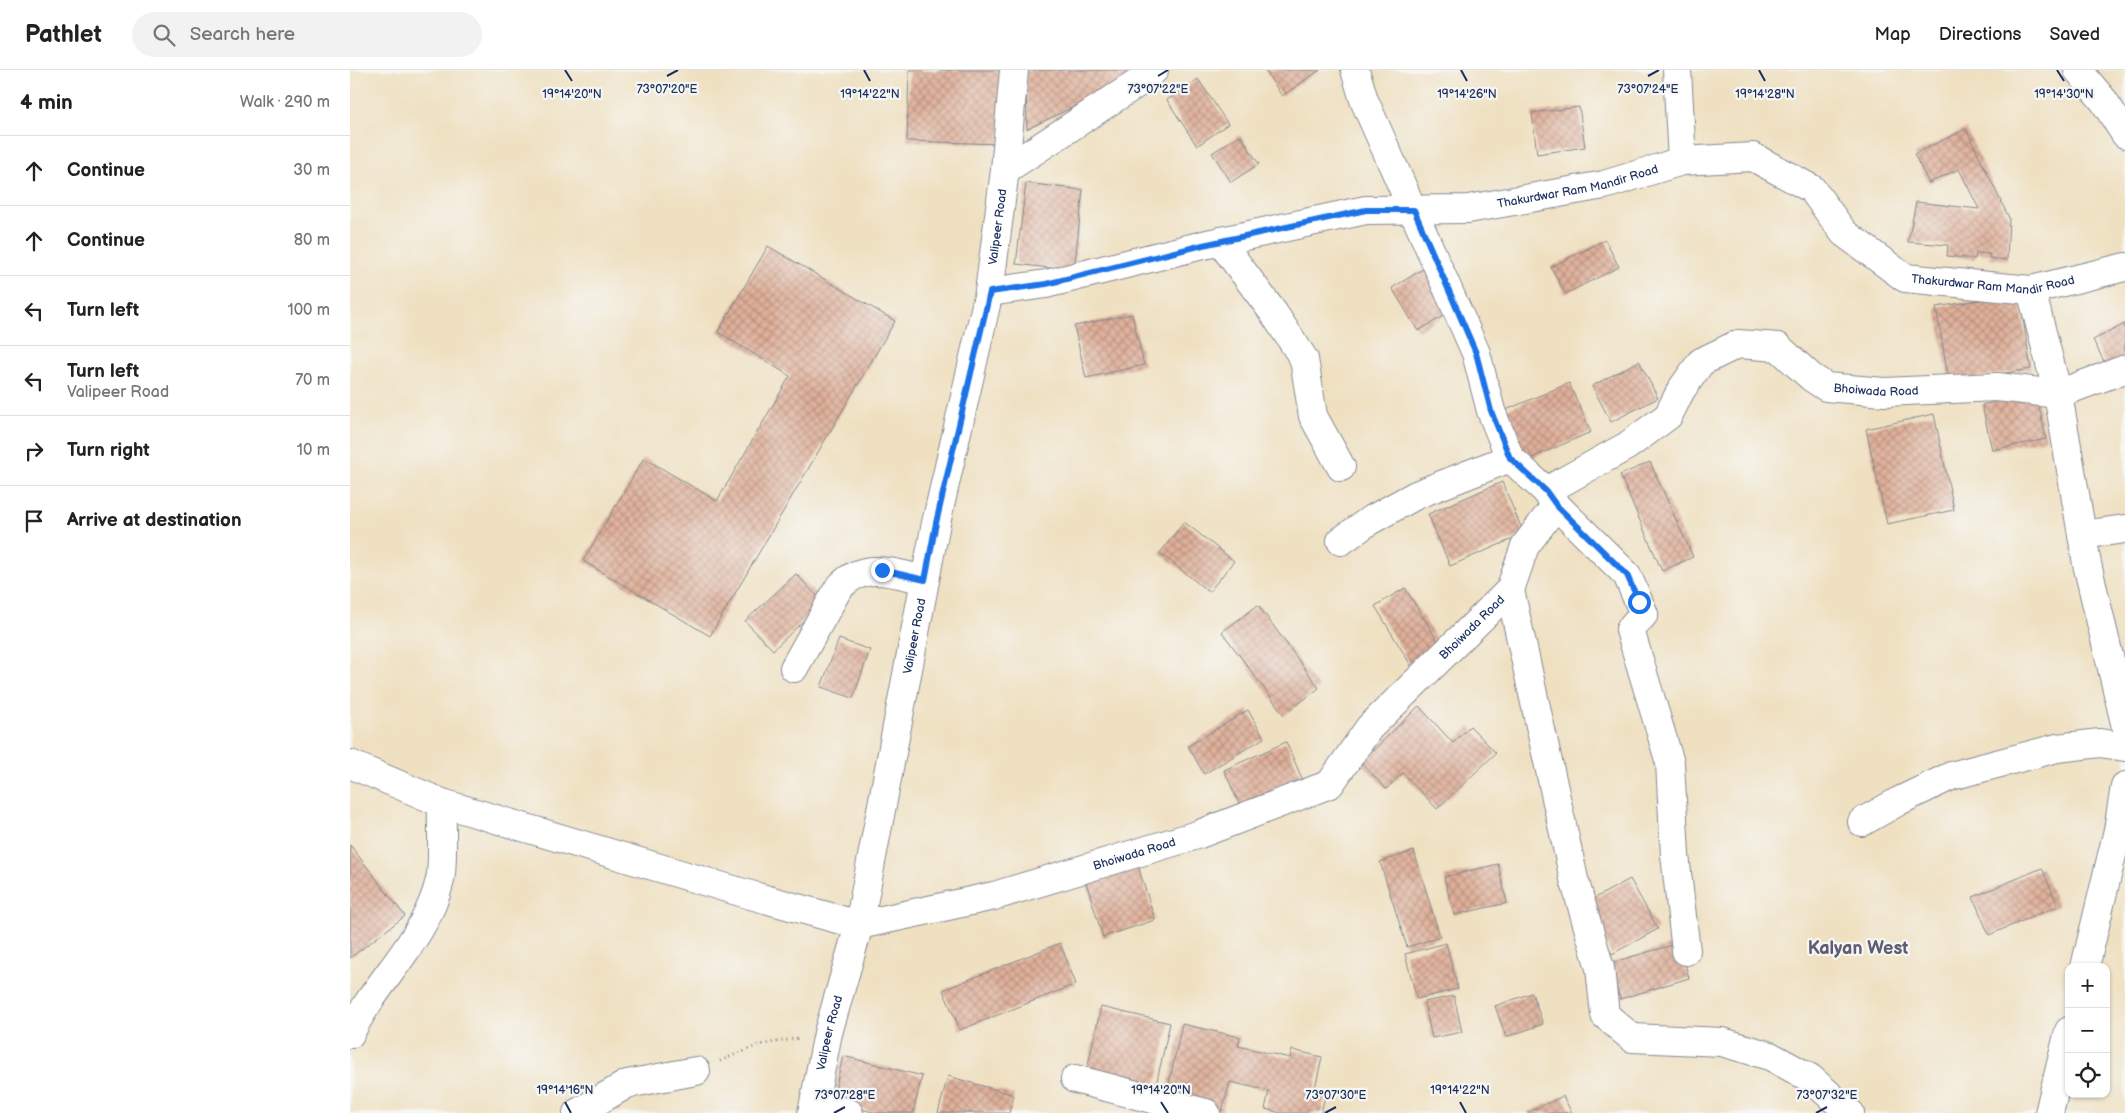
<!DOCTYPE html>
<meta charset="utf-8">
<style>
:root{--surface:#fff;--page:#f2f2f2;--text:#222;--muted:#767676;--line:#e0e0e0}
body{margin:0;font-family:"Balsamiq Sans",sans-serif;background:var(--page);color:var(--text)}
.controls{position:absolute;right:15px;bottom:15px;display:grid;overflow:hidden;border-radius:10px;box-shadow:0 1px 4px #0004}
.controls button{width:45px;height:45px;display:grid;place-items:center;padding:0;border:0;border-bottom:1px solid var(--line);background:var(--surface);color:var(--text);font:25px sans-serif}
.stop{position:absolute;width:15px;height:15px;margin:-11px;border:4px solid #1a73e8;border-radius:50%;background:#fff}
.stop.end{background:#1a73e8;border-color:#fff;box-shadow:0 1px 5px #0008}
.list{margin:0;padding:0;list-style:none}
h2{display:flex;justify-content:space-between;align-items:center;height:65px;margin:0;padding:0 20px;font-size:21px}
h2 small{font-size:16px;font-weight:400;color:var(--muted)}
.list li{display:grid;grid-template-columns:32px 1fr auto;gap:15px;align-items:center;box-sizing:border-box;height:70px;padding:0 20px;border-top:1px solid var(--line)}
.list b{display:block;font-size:19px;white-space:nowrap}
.list p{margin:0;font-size:16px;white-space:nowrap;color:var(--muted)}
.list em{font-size:16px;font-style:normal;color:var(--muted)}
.icon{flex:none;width:28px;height:28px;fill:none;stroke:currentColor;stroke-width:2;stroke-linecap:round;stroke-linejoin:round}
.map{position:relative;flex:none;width:1775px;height:1043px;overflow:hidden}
header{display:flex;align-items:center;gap:30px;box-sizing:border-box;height:70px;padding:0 25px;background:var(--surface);border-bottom:1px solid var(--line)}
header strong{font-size:24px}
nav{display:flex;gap:28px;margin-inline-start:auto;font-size:18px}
.search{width:350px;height:45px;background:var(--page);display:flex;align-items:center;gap:12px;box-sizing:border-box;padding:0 18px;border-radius:28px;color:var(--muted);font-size:19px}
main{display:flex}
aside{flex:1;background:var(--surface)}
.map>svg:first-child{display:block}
</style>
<header>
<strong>Pathlet</strong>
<div class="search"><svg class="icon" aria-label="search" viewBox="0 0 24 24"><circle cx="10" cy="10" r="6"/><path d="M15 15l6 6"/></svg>Search here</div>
<nav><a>Map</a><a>Directions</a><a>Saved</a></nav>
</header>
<main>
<aside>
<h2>4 min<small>Walk · 290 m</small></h2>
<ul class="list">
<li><svg class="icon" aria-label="ahead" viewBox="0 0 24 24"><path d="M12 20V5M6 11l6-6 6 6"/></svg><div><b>Continue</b></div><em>30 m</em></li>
<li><svg class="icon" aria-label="ahead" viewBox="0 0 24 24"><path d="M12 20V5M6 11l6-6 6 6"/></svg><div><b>Continue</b></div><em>80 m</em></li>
<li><svg class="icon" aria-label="left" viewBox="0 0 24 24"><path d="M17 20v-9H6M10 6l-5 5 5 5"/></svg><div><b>Turn left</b></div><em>100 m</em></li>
<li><svg class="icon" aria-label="left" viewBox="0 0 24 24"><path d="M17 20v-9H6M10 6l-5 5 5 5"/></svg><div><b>Turn left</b><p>Valipeer Road</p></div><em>70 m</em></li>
<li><svg class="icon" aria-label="right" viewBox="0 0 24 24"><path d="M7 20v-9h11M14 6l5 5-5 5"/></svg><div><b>Turn right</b></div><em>10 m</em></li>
<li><svg class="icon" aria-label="arrive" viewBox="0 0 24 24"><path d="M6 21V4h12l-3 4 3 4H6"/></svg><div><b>Arrive at destination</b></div></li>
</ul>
</aside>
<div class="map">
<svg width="1775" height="1043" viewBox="0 0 1775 1043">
<defs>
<pattern id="building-cross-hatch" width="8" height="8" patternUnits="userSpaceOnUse" patternTransform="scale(1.25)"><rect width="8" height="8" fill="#e0b099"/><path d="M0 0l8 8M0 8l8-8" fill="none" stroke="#b59080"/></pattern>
</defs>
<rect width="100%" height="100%" fill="#f6f6f2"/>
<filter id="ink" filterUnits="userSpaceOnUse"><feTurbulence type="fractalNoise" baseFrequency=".02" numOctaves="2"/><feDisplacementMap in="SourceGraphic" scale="10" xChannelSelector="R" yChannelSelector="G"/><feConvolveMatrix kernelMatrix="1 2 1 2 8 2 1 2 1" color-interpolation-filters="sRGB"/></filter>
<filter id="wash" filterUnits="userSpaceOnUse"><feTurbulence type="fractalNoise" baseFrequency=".0096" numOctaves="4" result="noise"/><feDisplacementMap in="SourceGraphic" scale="20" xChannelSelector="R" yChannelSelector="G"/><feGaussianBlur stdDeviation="1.12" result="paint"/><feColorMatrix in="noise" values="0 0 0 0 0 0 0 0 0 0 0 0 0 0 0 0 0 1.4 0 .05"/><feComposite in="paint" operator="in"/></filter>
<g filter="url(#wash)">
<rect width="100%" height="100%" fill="#efe0c1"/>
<g id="blocks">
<!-- building -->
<g fill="url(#building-cross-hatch)">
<polygon points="559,0 652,0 650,74 557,71"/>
<polygon points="676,0 791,0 793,4 677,59"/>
<polygon points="915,0 970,0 932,26"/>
<polygon points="848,9 878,54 847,76 817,30"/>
<polygon points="1229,37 1235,77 1187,84 1182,43"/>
<polygon points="1616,59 1659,148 1657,190 1639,188 1640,184 1626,183 1625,189 1597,186 1598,175 1558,172 1566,132 1629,139 1609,99 1579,113 1564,84"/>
<polygon points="890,65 909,94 881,112 862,83"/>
<polygon points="676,113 733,120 724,201 666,194"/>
<polygon points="1255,170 1269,197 1215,224 1201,197"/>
<polygon points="418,176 545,251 360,566 233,491 294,388 367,431 440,306 368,262"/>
<polygon points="1078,196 1105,239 1068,261 1042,218"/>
<polygon points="1669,224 1681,299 1599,312 1586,237"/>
<polygon points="782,244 794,295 736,308 724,256"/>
<polygon points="1775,254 1775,288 1757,297 1743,270"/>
<polygon points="1289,291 1308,328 1261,352 1242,316"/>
<polygon points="1219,313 1241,362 1170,393 1149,343"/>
<polygon points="1686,323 1696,369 1642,380 1632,335"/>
<polygon points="1584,344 1604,440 1537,454 1516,359"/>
<polygon points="1300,392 1343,487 1312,501 1270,405"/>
<polygon points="1152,412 1174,464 1100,496 1078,444"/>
<polygon points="834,452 884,491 859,522 810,483"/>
<polygon points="446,504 473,532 423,580 395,551"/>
<polygon points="1055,518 1092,578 1062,597 1025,536"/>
<polygon points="908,535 969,618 934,645 872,562"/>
<polygon points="489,569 520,580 503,628 471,617"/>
<polygon points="1069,636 1103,673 1120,656 1146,683 1087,739 1053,703 1036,719 1011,692"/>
<polygon points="898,640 914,668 854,704 838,676"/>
<polygon points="936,672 954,713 892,740 874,700"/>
<polygon points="0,775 55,846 0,888"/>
<polygon points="1064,781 1090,867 1057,877 1030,792"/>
<polygon points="787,793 805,850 753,867 735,809"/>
<polygon points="1148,794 1157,833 1104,845 1094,807"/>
<polygon points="1692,798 1708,836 1639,865 1623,827"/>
<polygon points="1280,809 1308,859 1262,884 1234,834"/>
<polygon points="710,873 726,914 610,960 593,920"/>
<polygon points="1096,873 1108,919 1067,929 1055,884"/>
<polygon points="1329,873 1339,908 1270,929 1260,893"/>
<polygon points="1182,923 1193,954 1156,967 1145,936"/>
<polygon points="1104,926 1112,962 1082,968 1074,932"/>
<polygon points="751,937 820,953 806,1015 737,999"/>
<polygon points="832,954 890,967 888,976 940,988 942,980 972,987 964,1023 975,1026 971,1043 931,1043 915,1039 919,1021 880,1012 872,1041 816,1027"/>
<polygon points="493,986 572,1006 563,1043 527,1043 482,1032"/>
<polygon points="598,1006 664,1025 659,1043 588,1043"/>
<polygon points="1213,1026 1222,1043 1177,1043"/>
</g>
</g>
</g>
<g filter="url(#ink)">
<use href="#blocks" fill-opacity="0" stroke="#858890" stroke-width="1"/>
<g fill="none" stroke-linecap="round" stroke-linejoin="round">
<defs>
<g id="minor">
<polyline points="1327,0 1332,91"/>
<polyline points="1728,0 1754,31 1775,64"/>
<polyline points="655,100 791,11 804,0"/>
<polyline points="870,171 923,242 954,289 963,346 991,397"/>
<polyline points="1681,220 1708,324 1737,494 1775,653"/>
<path id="s1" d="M639,222L696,214L853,175L1016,140L1118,139L1254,115L1332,91L1403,87L1462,119L1494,163L1555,208L1681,220L1775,197"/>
<path id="s2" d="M1196,421L1277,376L1318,346L1331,320L1351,292L1388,274L1428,277L1461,307L1476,317L1534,322L1647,317L1708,324L1775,299"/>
<polyline points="1206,435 1277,505 1294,544 1280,560 1320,693 1325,785 1336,881"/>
<polyline points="1732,465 1775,459"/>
<polyline points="991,471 1019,451 1066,425 1160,388"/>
<polyline points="1160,520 1224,809 1250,898 1255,945 1282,968 1372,972 1420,986 1460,1008 1500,1043"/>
<path d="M444,598L488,519C513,490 543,503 575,510"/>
<path id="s3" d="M0,694L92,733L397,824L509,855L644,826L847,765L980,714L1019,658L1160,520L1175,476L1206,435L1196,421L1160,388L1141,341L1126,283L1014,30L1005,0"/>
<polyline points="1512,752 1549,731 1601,706 1707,678 1750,673 1775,677"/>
<polyline points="1735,897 1768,760 1775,716"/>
<path d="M0,964C26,910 76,870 90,810C94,791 91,754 92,733"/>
<polyline points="725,1009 856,1043"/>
<polyline points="464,1034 499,1043"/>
<polyline points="227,1043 277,1014 346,1001"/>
<path id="s4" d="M462,1043L478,963L509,855L586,453L639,222L655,100L664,0"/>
<polyline points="1699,1043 1719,961"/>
</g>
</defs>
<!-- minor casing -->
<use href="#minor" stroke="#858890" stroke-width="30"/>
<!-- path -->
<polyline stroke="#858890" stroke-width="3" stroke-dasharray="1 4" stroke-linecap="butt" points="370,991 408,975 450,968"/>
<!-- minor -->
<use href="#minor" stroke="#fff" stroke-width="28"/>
</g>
</g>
<g fill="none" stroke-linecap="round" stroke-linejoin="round" filter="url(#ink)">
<!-- route -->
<polyline stroke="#1a73e8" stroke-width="6" points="532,500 575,510 586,453 640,222 696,214 853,175 1016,140 1064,140 1126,283 1141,341 1160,388 1196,421 1206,435 1277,505 1289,532"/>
</g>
<!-- ticks -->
<path fill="none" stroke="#1b2f5e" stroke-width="2" d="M215,0L222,11M514,0L520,11M1111,0L1117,11M1409,0L1415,11M1707,0L1714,11M317,6L328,0M808,6L818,0M1298,6L1309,0M215,1032L221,1043M811,1032L818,1043M1110,1032L1116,1043M484,1043L495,1037M975,1043L986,1037M1466,1043L1477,1037"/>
<g text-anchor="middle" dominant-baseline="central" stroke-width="4.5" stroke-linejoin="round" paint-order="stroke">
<!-- street labels -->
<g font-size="12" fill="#1b2f5e" stroke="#f6f6f2">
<text stroke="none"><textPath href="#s1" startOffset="600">Thakurdwar Ram Mandir Road</textPath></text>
<text stroke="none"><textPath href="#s4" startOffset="906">Valipeer Road</textPath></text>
<text stroke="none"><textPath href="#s1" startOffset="1065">Thakurdwar Ram Mandir Road</textPath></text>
<text stroke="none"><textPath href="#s2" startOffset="401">Bhoiwada Road</textPath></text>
<text stroke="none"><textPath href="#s3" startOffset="1239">Bhoiwada Road</textPath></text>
<text stroke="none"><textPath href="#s4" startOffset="488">Valipeer Road</textPath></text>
<text stroke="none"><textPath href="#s3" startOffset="819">Bhoiwada Road</textPath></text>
<text stroke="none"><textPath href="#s4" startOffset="82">Valipeer Road</textPath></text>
</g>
<!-- district labels -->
<g font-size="18" font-weight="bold" fill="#605c73" stroke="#f6f6f2">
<text x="1508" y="878">Kalyan West</text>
</g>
</g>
<g font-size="12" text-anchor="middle" fill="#1b2f5e" stroke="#f6f6f2" stroke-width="4.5" stroke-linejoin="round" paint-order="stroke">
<text x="317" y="23">73°07'20"E</text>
<text x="808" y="23">73°07'22"E</text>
<text x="1298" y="23">73°07'24"E</text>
<text x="222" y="28">19°14'20"N</text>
<text x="520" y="28">19°14'22"N</text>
<text x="1117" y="28">19°14'26"N</text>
<text x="1415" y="28">19°14'28"N</text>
<text x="1714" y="28">19°14'30"N</text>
<text x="215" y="1024">19°14'16"N</text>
<text x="811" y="1024">19°14'20"N</text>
<text x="1110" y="1024">19°14'22"N</text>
<text x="495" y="1029">73°07'28"E</text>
<text x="986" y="1029">73°07'30"E</text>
<text x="1477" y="1029">73°07'32"E</text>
</g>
</svg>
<div class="controls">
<button>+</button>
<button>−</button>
<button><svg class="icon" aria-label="locate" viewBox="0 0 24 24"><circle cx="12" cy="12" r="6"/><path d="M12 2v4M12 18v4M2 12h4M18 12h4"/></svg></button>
</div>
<div class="stop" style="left:1289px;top:532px"></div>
<div class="stop end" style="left:532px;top:500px"></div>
</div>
</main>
